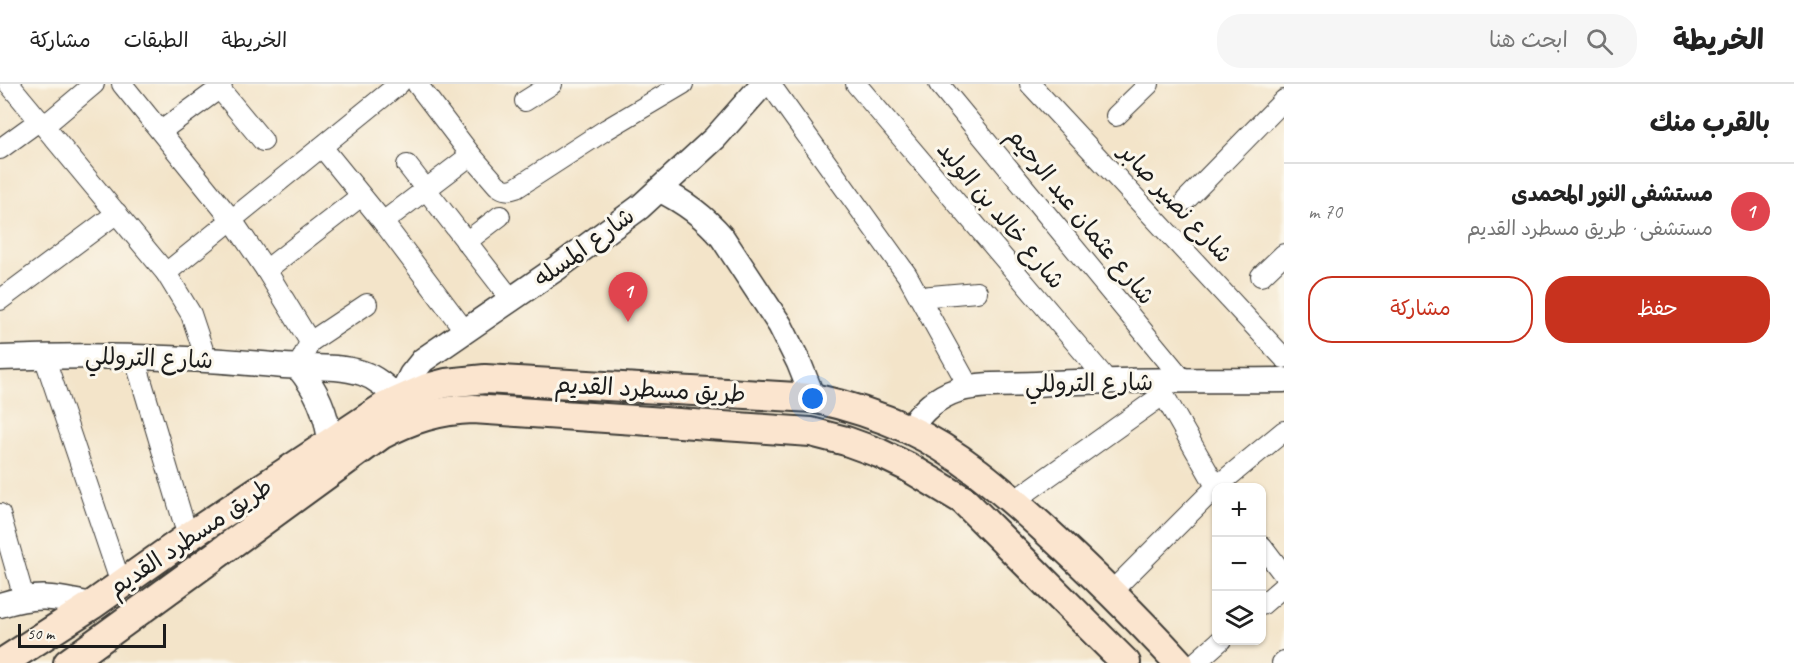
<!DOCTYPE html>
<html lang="ar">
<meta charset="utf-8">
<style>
:root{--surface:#fff;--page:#f6f6f6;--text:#222;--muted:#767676;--line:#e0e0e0;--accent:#c8321e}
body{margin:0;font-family:Caveat,"Playpen Sans Arabic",sans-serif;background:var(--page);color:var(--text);direction:rtl}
.controls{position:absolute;right:18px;bottom:18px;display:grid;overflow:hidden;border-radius:12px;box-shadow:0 2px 4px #0004}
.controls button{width:54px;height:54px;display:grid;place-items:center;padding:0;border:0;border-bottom:2px solid var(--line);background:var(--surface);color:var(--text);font:30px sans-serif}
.scale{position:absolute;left:18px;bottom:15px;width:148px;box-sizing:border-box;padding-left:6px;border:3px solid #1c1c1c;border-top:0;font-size:16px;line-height:21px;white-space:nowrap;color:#1c1c1c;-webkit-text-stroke:4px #fbf7ec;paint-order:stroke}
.you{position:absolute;left:813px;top:315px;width:21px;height:21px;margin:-15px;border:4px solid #fff;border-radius:50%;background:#1a73e8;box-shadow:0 0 0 9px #1a73e833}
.badge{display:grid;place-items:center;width:39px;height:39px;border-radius:50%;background:var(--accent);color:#fff;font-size:20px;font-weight:700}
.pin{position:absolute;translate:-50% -50px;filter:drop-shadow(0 2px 3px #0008)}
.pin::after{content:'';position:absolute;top:32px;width:21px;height:18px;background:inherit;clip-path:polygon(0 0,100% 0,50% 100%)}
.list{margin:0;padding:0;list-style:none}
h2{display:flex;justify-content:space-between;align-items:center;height:78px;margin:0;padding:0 24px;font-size:26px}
h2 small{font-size:20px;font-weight:400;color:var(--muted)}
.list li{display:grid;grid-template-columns:39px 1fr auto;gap:18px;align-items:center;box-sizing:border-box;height:96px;padding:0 24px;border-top:2px solid var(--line)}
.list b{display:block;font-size:22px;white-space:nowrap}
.list p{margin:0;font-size:20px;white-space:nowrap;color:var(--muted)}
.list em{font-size:20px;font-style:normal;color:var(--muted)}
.actions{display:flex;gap:12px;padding:18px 24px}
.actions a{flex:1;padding:14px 0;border:2px solid var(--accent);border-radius:24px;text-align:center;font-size:21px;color:var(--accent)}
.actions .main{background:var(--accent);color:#fff}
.icon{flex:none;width:33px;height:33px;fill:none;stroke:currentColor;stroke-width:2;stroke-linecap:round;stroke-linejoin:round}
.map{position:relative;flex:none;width:1284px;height:579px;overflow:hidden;direction:ltr}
header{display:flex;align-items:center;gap:36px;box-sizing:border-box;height:84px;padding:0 30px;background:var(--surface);border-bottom:2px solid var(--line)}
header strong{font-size:28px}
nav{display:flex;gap:33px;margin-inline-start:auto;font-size:21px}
.search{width:420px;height:54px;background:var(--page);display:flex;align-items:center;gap:15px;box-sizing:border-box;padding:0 21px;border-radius:24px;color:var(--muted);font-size:22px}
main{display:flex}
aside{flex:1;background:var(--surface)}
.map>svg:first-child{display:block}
</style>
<header>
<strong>الخريطة</strong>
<div class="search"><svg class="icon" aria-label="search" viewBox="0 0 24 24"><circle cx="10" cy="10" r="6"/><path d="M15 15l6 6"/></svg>ابحث هنا</div>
<nav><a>الخريطة</a><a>الطبقات</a><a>مشاركة</a></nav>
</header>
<main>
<aside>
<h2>بالقرب منك<small></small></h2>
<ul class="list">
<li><span class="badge" style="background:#e0444e">1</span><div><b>مستشفى النور المحمدى</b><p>مستشفى · طريق مسطرد القديم</p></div><em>70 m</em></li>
</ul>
<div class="actions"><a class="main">حفظ</a><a>مشاركة</a></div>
</aside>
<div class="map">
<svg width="1284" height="579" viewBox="0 0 1284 579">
<rect width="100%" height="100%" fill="#fbf7ec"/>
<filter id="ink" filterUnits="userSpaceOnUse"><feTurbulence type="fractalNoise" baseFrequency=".0167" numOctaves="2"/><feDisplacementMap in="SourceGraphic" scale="12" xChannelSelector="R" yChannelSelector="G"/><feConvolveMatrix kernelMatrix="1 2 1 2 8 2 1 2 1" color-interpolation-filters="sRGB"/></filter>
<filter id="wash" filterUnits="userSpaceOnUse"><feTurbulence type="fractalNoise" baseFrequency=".008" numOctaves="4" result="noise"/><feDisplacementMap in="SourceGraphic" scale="24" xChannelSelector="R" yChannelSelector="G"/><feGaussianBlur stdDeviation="1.35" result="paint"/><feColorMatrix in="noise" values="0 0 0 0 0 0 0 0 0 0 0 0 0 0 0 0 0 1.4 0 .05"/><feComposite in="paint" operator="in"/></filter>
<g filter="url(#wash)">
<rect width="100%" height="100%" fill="#f3e4c9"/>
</g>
<g filter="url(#ink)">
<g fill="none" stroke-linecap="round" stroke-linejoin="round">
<defs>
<g id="minor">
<polyline points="9,0 166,189 191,230 206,275"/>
<polyline points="122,0 232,136 266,186 310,258 298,283"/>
<path d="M417,0L471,71L497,101C504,106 508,107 516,104L607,45L683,0"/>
<polyline points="770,0 907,191 969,303"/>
<polyline points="856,0 1107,296"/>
<polyline points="939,0 1184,297"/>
<polyline points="1030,0 1284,274"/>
<polyline points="219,4 263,57"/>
<polyline points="525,17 552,0"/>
<polyline points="1116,32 1149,0"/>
<polyline points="44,42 94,0"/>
<polyline points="161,47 216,7 222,0"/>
<polyline points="322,63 383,138 465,247"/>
<polyline points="0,65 40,36"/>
<polyline points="407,81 511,215"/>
<polyline points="1186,116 1284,16"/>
<polyline points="383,138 471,71"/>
<polyline points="466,158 500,132"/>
<polyline points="266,186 361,112"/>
<polyline points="166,189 399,0"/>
<polyline points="1261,192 1284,170"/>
<polyline points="920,213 977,208"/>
<polyline points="0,216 117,129"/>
<polyline points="310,258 367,220"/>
<polyline points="44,272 121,500"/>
<polyline points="134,272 188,453"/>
<polyline points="1157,299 1217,404"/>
<polyline points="1014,417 1164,310"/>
<polyline points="0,430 24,514"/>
<polyline points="1262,462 1284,491"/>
<polyline points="1111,508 1216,403 1284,347"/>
<polyline points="1262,521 1284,502"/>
<polyline points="1195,579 1221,556"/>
<polyline points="1282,579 1284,577"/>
</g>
<g id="tertiary">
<path d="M660,106C685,118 704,132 722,153L780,241L799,279L813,314"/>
<path d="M0,274C95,270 190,273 284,282C310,284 337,281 362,289C377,294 388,305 399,315L411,291L423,276L557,184L640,123L715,54L763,0"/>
<path d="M298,283C317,306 327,329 330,358"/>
<path d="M909,345C922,327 936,313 958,306C982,299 1011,301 1036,300C1118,295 1201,297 1284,296"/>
<path d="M0,521C38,509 53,513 92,521"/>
</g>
<g id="secondary">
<path d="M2,579L92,521L188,453L384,323L427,304L446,299L485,295L813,314C845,321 877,331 908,345C958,368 1000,405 1040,441C1088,485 1135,531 1179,579"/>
<path d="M68,579L381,351C411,335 439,326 473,325L811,348L846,357L879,369L908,383L963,416L1126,579"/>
</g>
</defs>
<!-- minor casing -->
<use href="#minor" stroke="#3c3a36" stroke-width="22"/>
<!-- tertiary casing -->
<use href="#tertiary" stroke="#3c3a36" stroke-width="27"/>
<!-- secondary casing -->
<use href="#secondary" stroke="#3c3a36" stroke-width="32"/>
<!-- minor -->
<use href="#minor" stroke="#fff" stroke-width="20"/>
<!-- tertiary -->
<use href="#tertiary" stroke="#fff" stroke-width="24"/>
<!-- secondary -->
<use href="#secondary" stroke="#fbe5cf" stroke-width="28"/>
</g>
</g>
<g text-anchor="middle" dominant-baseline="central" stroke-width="6" stroke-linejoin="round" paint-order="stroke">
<!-- street labels -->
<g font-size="24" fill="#1c1c1c" stroke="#fbf7ec">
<text transform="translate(1176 119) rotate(47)">شارع نصير صابر</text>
<text transform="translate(1001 131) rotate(50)">شارع خالد بن الوليد</text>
<text transform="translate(1081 132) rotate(51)">شارع عثمان عبد الرحيم</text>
<text transform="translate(584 163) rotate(-36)">شارع المسله</text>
<text transform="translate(149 274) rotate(2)">شارع التروللي</text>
<text transform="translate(1089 299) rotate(-1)">شارع التروللي</text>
<text transform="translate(650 305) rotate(3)">طريق مسطرد القديم</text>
<text transform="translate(190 453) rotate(-34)">طريق مسطرد القديم</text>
</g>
</g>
</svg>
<div class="controls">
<button>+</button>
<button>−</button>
<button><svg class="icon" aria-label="layers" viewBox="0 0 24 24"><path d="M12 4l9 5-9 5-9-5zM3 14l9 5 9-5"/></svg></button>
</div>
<div class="scale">50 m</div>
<div class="you"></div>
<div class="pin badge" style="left:628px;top:238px;background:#e0444e">1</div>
</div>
</main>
